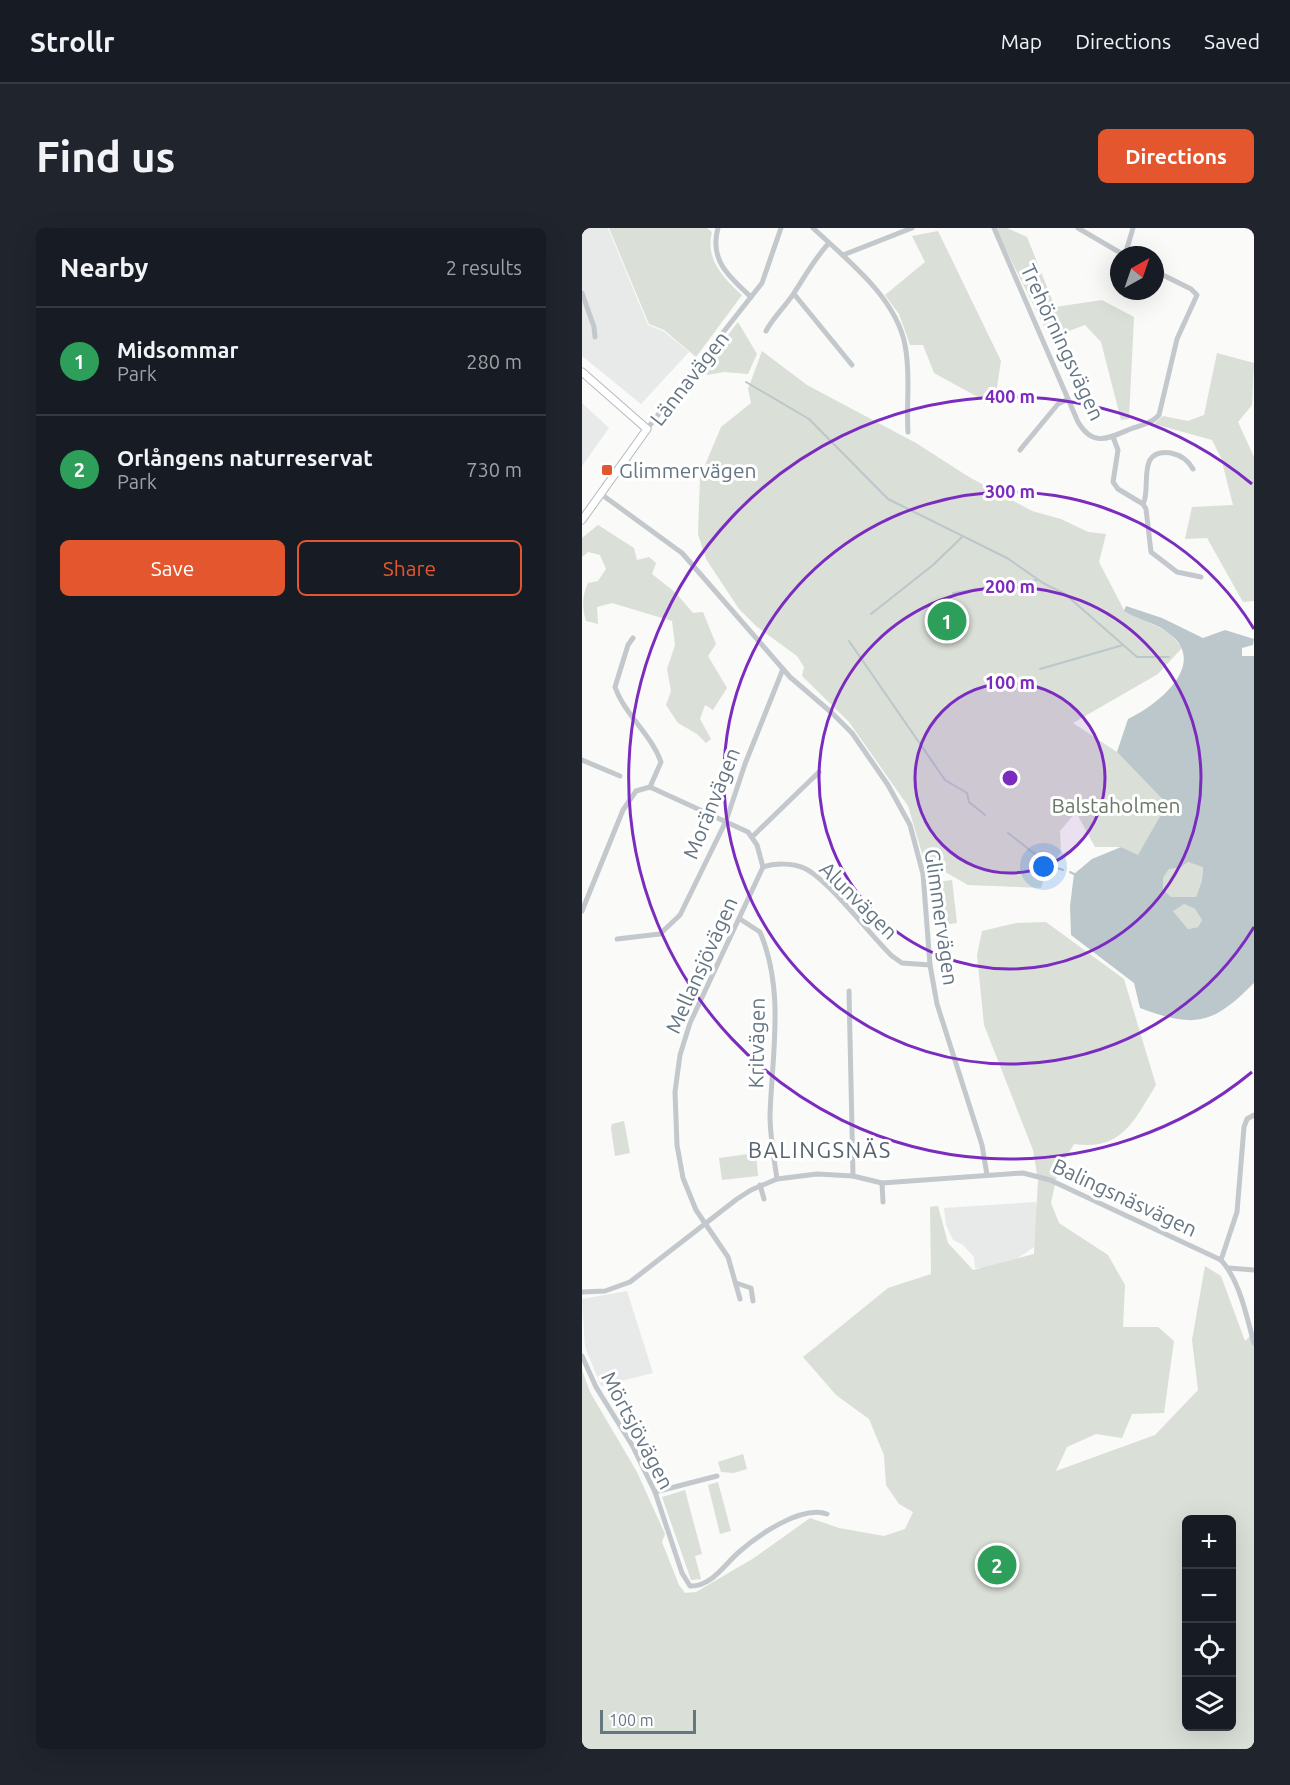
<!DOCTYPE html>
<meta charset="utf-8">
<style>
:root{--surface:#171b24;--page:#20242c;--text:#f1f3f6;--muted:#9ea1a6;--line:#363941;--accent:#e4572e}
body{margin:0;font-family:Ubuntu,sans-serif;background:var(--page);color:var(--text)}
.controls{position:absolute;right:18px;bottom:18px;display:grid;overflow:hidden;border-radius:9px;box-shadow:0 6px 24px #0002}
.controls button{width:54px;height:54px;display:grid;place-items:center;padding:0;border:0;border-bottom:2px solid var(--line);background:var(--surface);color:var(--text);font:30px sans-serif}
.compass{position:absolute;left:528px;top:18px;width:54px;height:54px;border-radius:50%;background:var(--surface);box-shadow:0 6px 24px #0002;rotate:40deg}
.scale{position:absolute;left:18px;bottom:15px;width:96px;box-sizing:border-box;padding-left:6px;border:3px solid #657683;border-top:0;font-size:16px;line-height:21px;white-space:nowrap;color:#657683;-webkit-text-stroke:4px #fff;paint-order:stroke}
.you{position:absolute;left:462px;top:639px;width:21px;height:21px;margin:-15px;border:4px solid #fff;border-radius:50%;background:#1a73e8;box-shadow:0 0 0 9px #1a73e833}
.badge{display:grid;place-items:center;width:39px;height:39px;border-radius:50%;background:var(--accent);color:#fff;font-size:20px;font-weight:700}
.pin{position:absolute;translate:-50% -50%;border:3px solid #fff;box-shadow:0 2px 6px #0006}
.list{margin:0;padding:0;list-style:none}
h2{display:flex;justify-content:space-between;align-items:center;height:78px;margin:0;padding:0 24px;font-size:26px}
h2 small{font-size:20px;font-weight:400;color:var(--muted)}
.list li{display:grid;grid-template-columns:39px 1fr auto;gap:18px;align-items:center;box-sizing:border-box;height:108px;padding:0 24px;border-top:2px solid var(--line)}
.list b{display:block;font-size:22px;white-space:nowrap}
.list p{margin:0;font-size:20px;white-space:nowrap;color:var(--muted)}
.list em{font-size:20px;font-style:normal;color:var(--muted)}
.actions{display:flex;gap:12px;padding:18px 24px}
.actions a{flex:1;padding:14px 0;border:2px solid var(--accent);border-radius:9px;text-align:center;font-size:21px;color:var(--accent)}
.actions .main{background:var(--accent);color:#fff}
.icon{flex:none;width:33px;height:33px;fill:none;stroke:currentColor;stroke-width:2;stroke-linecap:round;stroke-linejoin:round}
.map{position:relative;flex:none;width:672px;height:1521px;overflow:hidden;border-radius:9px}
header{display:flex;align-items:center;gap:36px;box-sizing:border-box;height:84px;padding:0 30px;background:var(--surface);border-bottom:2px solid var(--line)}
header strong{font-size:28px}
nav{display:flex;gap:33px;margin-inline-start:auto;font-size:21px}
.intro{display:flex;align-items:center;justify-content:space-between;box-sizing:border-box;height:144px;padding:0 36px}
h1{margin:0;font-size:42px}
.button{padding:15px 27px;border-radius:9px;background:var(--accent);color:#fff;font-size:21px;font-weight:700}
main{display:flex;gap:36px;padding:0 36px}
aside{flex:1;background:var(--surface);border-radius:9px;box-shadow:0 6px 24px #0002}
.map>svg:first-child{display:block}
</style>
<header>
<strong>Strollr</strong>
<nav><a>Map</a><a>Directions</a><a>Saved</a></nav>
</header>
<div class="intro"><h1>Find us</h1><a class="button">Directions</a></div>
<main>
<aside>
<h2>Nearby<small>2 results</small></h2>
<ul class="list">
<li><span class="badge" style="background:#2e9e5b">1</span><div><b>Midsommar</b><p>Park</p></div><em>280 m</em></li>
<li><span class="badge" style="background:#2e9e5b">2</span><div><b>Orlångens naturreservat</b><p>Park</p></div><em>730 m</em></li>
</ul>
<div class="actions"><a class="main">Save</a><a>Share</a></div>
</aside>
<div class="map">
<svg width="672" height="1521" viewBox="0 0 672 1521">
<rect width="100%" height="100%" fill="#fafaf8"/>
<!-- built -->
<g fill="#e8e9e9">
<polygon points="0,0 26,0 66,97 81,103 107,124 59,176 0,128"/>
<polygon points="0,175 27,200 0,238"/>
<polygon points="454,974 458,1015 421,1040 393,1040 392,1029 381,1017 371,1012 364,997 362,980"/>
<polygon points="45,1063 71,1145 19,1158 3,1119 0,1071"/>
</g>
<!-- green -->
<g fill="#dadfd7" fill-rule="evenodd">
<path d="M27,0H125L130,4C123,31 141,50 160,67L114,129L82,102L67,96Z"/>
<polygon points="413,0 425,0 445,9 473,79 520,72 552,89 547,191 539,192 519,114 503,97 468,110"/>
<polygon points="356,3 419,133 412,178 352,145 341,117 328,117 317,86 303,67 343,34 330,8"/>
<polygon points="156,94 175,126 166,146 142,144 125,147 121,139"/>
<polygon points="180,123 225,157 334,215 387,249 450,283 479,291 506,304 524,306 517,334 542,382 588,405 600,420 576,446 491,495 535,524 585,576 556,628 539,619 513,619 494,584 478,603 479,624 463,647 459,660 386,657 342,632 326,578 267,494 220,448 222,439 215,428 174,398 157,381 124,331 116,306 118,249 139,199 169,175 166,161"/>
<polygon points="635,125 672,135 670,177 656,194 672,229 672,373 661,374 625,310 603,311 610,279 651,277 639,230 630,212 572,196 581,188 606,193 622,187"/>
<path d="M16,297L52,320L55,332L67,329L74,335L70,346L94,365L111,385L121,384L134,416L126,428L145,460L131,482L123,477L118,491L129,511L124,515L115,506L96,495L84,477L89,463L85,441L93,417L90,393L30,375L15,379L16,396L4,393C0,380 0,367 6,355L16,353L24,341L18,327L6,324L0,329V310Z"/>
<polygon points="606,634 621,638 620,652 614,669 589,669 581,661 581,650 587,641 598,640"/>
<polygon points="370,652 375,695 352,698 346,655"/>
<polygon points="602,676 613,681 620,692 616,699 606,701 590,682"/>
<path d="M464,694L542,751L574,857C552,892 541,923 492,916L476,943L469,975L477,995L526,1027L543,1057L541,1099H576L592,1113L582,1185L550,1186L540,1210L514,1206L485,1219L474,1243L573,1207L616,1162L610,1112L623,1038L639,1048L663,1113L672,1104V1521H0V1142L8,1164L55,1244L83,1306L80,1314L97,1357L103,1365L114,1364L172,1330L228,1290L257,1300L302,1308L323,1301L331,1284L317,1276L304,1257L302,1227L287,1191L254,1167L221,1129L306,1060L349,1046L348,979L356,978L366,1015L391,1042L452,1026L456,952L451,922L402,797L395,727L400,703L434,695ZM604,1292H650V1498H604Z"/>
<polygon points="42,893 48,925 33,928 29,900 30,896"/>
<polygon points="174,925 176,948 140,952 137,930"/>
<polygon points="161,1226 165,1241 152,1245 139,1244 136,1234"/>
<polygon points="136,1254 149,1303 138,1306 126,1257"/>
<polygon points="103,1262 120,1326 113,1328 119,1351 109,1352 80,1269"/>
</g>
<!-- water -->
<path fill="#bbc7cb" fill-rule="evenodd" d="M544,378L580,390L621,410L643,402L672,411L671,417L660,420V428H672V755C631,796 614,801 558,780L552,755L489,707L488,678L492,646L510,631L539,619L556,627L585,576L535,524L546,491C574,478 627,437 588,406C575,395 556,392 542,383ZM606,634L621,639L620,652L614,669H589L581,661V650L587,641L598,640ZM602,676L613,681L620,692L616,699L606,701L591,683Z"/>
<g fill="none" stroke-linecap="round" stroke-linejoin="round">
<!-- stream -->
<g stroke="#bbc7cb" stroke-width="2">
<polyline points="164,154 227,191 306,271 425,330 461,355 483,366 555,429 587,429"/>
<polyline points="371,365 456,352"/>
<polyline points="289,386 351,337 380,309"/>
<polyline points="267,413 363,552 385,565 387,574 403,587"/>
<polyline points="458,441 541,417"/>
<polyline points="426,605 467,637 481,642"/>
<polyline points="488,644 492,646"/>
</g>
<defs>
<polyline id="secondary" points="0,144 65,201 0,292"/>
</defs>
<!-- secondary casing -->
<use href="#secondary" stroke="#b3babf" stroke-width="9"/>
<!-- street -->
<g stroke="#c3c8cc" stroke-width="5">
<path d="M136,0C127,32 147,49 169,69"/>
<path d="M231,0C264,31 314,69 323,117C329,146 324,175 326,204"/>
<path d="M412,0L496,194C512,221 528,209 551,200C561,197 571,194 577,187L595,111L615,67L609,61L573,43"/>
<polyline points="496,0 542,27"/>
<polyline points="261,27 330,0"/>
<polyline points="543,27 551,0"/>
<polyline points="0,65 12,99 13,109"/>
<polyline points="212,66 270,137"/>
<path d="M184,103C192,88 203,79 212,65C224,47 232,31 247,15"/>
<polyline points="65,201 180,55 199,0"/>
<path d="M531,209L536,222L531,254L536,261L561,276C570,260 553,220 589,225C599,227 606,232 611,241"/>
<polyline points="438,222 476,176 486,171"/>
<polyline points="19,266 100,325 208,449 250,485 270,505 306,557 328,597 341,646 348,737 355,776 400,917 405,947"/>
<polyline points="561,276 564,281 569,324 595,344 619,349"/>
<polyline points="0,532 38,548"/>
<polyline points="68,559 166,604 175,617 181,639 108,795 98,827 93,864 95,917 101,950 114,982 146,1029 158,1071"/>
<polyline points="171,608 237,544"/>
<path d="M181,639C193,635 210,635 222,640C246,651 288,707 310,728L320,735L348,737"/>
<path d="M0,683L41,582L54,563L68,559L79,534C69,506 43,487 33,459L46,417L51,410"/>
<path d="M158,691L178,704C203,763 190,826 188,887C188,909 192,930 195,951"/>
<polyline points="35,711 78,706 98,687 144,593 163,536 201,441"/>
<polyline points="267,763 271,948"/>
<polyline points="300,955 301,974"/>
<polyline points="178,957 182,971"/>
<polyline points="639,1032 655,984 662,899 665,891 672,887"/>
<polyline points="647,1040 672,1042"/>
<polyline points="154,1055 169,1060 171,1073"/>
<path d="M0,1064L23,1063L48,1054L155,971L169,962L195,951L235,946L271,948L300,955L441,945L468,952L639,1032C658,1053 664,1087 672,1115"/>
<path d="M0,1128L14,1159L50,1217L73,1264L100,1345L108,1358C129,1359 142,1337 157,1324C175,1308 219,1277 245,1286"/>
<polyline points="73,1264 135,1248"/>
</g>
<!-- secondary -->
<use href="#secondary" stroke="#fff" stroke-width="7"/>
</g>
<!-- distance rings -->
<circle cx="428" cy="550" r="95" fill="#7b2cbf" fill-opacity=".12"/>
<g fill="none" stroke="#7b2cbf" stroke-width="3">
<circle cx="428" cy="550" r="95"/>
<circle cx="428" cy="550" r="191"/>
<path d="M672 699A286 286 0 1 1 672 401"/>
<path d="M670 844A381 381 0 1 1 670 256"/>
</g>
<!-- markers -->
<rect fill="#e4572e" stroke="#fff" stroke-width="2" x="19" y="236" width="12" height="12" rx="3"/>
<g text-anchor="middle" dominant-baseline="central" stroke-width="6" stroke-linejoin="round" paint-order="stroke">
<!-- street labels -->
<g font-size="21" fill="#657683" stroke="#fff">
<text transform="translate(481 114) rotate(65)">Trehörningsvägen</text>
<text transform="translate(107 150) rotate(-52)">Lännavägen</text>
<text transform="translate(129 575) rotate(-68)">Moränvägen</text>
<text transform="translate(277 672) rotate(45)">Alunvägen</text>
<text transform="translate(360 689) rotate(82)">Glimmervägen</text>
<text transform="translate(119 737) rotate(-66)">Mellansjövägen</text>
<text transform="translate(174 815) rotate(-89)">Kritvägen</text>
<text transform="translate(543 969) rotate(25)">Balingsnäsvägen</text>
<text transform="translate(56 1202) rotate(62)">Mörtsjövägen</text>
</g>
<!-- poi labels -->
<g font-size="21" fill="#657683" stroke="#fff" text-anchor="start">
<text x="37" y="242">Glimmervägen</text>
</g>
<!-- park labels -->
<g font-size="21" fill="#687a64" stroke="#fff">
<text x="534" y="577">Balstaholmen</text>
</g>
<!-- neighbourhood labels -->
<g font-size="22" letter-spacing="1.5" fill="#57646e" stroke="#fff">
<text x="238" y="921">BALINGSNÄS</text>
</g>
</g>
<circle cx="428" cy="550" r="9" fill="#7b2cbf" stroke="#fff" stroke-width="3"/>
<g font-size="18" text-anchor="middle" font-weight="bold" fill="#7b2cbf" stroke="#fff" stroke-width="6" stroke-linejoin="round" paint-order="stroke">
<text x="428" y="175">400 m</text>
<text x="428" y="270">300 m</text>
<text x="428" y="365">200 m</text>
<text x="428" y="461">100 m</text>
</g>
</svg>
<div class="controls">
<button>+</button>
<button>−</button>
<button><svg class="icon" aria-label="locate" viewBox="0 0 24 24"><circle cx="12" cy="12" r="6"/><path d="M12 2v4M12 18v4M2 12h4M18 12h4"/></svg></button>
<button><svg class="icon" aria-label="layers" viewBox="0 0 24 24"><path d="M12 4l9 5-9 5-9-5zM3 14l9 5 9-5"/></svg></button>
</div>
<svg class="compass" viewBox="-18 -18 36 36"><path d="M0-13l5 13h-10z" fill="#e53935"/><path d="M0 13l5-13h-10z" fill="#9ea1a6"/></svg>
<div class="scale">100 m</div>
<div class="you"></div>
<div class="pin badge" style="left:365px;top:393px;background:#2e9e5b">1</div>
<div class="pin badge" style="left:415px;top:1337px;background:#2e9e5b">2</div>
</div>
</main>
